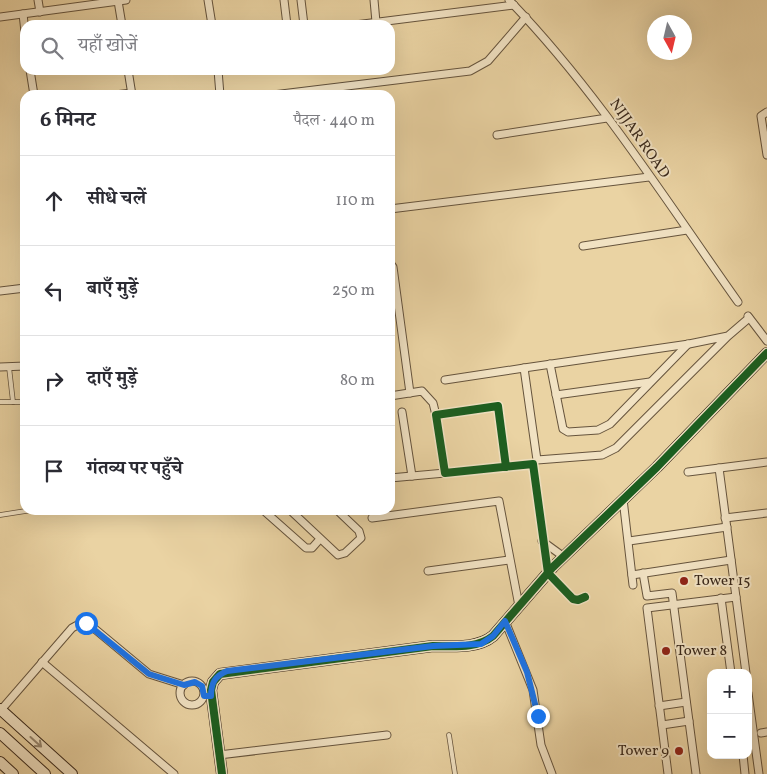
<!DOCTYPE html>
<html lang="hi">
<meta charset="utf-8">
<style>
:root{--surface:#fff;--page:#f2f2f3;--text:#2b2b33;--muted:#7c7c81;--line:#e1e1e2}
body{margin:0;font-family:Vollkorn,"Noto Serif Devanagari",serif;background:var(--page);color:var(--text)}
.controls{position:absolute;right:15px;bottom:15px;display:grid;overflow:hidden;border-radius:10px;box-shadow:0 5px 20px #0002}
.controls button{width:45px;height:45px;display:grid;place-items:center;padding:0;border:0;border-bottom:1px solid var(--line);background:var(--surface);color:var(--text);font:25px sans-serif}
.compass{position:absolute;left:647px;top:15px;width:45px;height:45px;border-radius:50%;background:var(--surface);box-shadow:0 5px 20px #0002;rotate:172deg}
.stop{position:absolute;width:15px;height:15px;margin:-11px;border:4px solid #1a73e8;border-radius:50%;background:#fff}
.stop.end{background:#1a73e8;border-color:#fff;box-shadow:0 1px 5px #0008}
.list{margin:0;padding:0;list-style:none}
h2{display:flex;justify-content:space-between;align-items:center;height:65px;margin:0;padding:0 20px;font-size:21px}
h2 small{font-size:16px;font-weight:400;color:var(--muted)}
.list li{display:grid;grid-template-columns:32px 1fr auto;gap:15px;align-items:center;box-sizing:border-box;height:90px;padding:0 20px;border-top:1px solid var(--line)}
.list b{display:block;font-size:19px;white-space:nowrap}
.list em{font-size:16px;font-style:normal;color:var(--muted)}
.icon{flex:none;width:28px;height:28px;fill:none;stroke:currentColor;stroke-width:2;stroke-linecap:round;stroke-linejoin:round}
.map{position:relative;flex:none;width:767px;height:774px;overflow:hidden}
.search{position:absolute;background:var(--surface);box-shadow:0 5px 20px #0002;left:20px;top:20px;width:375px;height:55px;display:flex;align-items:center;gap:12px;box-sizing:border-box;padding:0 18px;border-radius:15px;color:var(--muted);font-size:19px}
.panel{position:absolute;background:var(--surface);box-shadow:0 5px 20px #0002;left:20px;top:90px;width:375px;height:425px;border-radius:15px}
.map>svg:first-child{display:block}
</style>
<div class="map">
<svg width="767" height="774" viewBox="0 0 767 774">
<rect width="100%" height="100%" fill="#ead3a3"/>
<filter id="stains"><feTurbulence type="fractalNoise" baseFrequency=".004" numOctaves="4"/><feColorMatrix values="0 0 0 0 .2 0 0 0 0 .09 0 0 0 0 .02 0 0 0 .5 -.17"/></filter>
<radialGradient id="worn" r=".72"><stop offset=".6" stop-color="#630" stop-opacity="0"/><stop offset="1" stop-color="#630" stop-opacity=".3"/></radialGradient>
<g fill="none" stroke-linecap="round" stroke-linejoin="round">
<defs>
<g id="lane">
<polyline points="9,367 13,402"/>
<polyline points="0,402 25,402"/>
<polyline points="0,515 32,510"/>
<polyline points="449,735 455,774"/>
</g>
<g id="street">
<polyline points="38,0 40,12"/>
<polyline points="208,0 212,25"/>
<polyline points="284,0 287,25"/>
<polyline points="301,0 304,25"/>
<polyline points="374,0 376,22"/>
<path d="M509,0C597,91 665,199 738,302"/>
<polyline points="118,1 122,25"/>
<polyline points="23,14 25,32"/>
<polyline points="0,17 126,0"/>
<polyline points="355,25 514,5"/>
<polyline points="30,70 34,95"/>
<polyline points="128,70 132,95"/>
<polyline points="218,70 220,95"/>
<polyline points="115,95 132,93"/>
<polyline points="273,95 470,71 488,61 526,17"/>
<polyline points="767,112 761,116 767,155"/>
<polyline points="497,135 607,118"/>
<polyline points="390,209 649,177"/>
<polyline points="583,246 687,230"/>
<polyline points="390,263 393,267 410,393"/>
<polyline points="0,291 25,288"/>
<polyline points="748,316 767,341"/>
<polyline points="728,336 689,344 524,368 537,460 602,455 616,448 728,336 749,318"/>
<polyline points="550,364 563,429 568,432 598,430 610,424 688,344"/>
<polyline points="0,367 25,366"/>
<polyline points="445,380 524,368"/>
<polyline points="556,395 650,382"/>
<polyline points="390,396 422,391 433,403 436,415"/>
<polyline points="402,412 412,476"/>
<polyline points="506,467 498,406 436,415 445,473 533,464 548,573 573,599 578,600 585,597"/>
<polyline points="719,468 746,673"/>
<polyline points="688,472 767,462"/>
<polyline points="390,478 445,473"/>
<polyline points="623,499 633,585"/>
<polyline points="263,510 306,548 312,548 320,539"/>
<polyline points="290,510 338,555 345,553 361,538 359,531 337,510"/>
<polyline points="372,518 499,501 519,606"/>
<polyline points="725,518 767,513"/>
<polyline points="542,541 564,557"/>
<polyline points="629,541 727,527"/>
<polyline points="428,571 509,560"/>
<polyline points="643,573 647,596 672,593 696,774"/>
<polyline points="632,575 731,560"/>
<polyline points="721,598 731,673"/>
<polyline points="505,621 533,690 541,745 552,774"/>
<polyline points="42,662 174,774"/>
<circle cx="192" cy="693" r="12"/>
<polyline points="748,693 759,774"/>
<polyline points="659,706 686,702"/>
<polyline points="1,710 72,628 81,623 90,625 149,674 184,685"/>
<polyline points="662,725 689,721"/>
<polyline points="761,733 767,732"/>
<polyline points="219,755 387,735"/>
<polyline points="743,755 745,774"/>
<polyline points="668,774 647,608 736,597"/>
</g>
<g id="secondary">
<polyline points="0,709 72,774"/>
<polyline points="0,733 45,774"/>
<polyline points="0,762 13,774"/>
<path d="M222,774L211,690L213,682L220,674L433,646C453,646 477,649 493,636L553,567L657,467L767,353"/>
</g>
</defs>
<!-- lane casing -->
<use href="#lane" stroke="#66543d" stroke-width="5.5"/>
<!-- street casing -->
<use href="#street" stroke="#66543d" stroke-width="9"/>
<!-- secondary casing -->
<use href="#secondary" stroke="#3a291b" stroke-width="12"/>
<!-- lane -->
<use href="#lane" stroke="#f1e2c3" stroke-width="4"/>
<!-- street -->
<use href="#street" stroke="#f1e2c3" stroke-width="7"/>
<!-- secondary -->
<use href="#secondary" stroke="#f1e2c3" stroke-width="10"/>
<defs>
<g id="cycleway">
<polyline points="506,467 498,406 436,415 445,473 533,464 548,573 573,599 578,600 585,597"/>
<path d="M222,774L211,690L213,682L220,674L433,646C453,646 477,649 493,636L553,567L657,467L767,353"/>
</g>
</defs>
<!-- cycleway casing -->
<use href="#cycleway" stroke="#f1e2c3" stroke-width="11"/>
<!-- cycleway -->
<use href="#cycleway" stroke="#1b5e20" stroke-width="8"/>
</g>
<!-- one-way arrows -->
<defs><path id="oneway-shaft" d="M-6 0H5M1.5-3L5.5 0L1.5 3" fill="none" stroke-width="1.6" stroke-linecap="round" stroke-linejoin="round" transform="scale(1.25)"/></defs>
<use stroke="#96866f" href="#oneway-shaft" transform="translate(36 742) rotate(42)"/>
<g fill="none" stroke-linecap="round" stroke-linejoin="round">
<!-- route -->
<path stroke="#1a73e8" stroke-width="6" d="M86,623L149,674L184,685L195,682L202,686L204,696H211C211,683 215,676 227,671L433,646L481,644L493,636L505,621L527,672L538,716"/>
</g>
<!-- markers -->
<g fill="#8f2418" stroke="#f1e2c3" stroke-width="2">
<circle cx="684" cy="581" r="5"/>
<circle cx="666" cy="651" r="5"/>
<circle cx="679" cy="751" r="5"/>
</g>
<g text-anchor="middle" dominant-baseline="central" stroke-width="4" stroke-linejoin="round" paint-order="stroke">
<!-- street labels -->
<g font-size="15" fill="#3a291b" stroke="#f1e2c3">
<text transform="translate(639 139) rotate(55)">NIJJAR ROAD</text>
</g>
<!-- poi labels -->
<g font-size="15" fill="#3a291b" stroke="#f1e2c3" text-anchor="start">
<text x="694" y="581">Tower 15</text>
<text x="676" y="651">Tower 8</text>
<text x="669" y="751" text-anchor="end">Tower 9</text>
</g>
</g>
<rect width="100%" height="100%" filter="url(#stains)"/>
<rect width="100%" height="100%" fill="url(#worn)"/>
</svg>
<div class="controls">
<button>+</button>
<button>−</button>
</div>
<svg class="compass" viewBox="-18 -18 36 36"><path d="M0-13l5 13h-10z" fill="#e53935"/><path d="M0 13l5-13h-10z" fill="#7c7c81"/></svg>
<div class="stop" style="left:86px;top:623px"></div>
<div class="stop end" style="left:538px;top:716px"></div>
<div class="search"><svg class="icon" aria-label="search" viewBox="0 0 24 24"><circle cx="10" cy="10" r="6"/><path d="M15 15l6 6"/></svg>यहाँ खोजें</div>
<section class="panel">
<h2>6 मिनट<small>पैदल · 440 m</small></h2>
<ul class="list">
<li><svg class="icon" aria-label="ahead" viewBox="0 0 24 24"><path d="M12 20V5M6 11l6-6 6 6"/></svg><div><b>सीधे चलें</b></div><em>110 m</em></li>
<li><svg class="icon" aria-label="left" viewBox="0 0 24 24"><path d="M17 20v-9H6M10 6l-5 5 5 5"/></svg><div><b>बाएँ मुड़ें</b></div><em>250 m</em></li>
<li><svg class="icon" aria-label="right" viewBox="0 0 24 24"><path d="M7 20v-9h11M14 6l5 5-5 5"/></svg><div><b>दाएँ मुड़ें</b></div><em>80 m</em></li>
<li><svg class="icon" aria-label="arrive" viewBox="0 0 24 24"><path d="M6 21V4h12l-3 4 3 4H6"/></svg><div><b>गंतव्य पर पहुँचे</b></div></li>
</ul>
</section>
</div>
